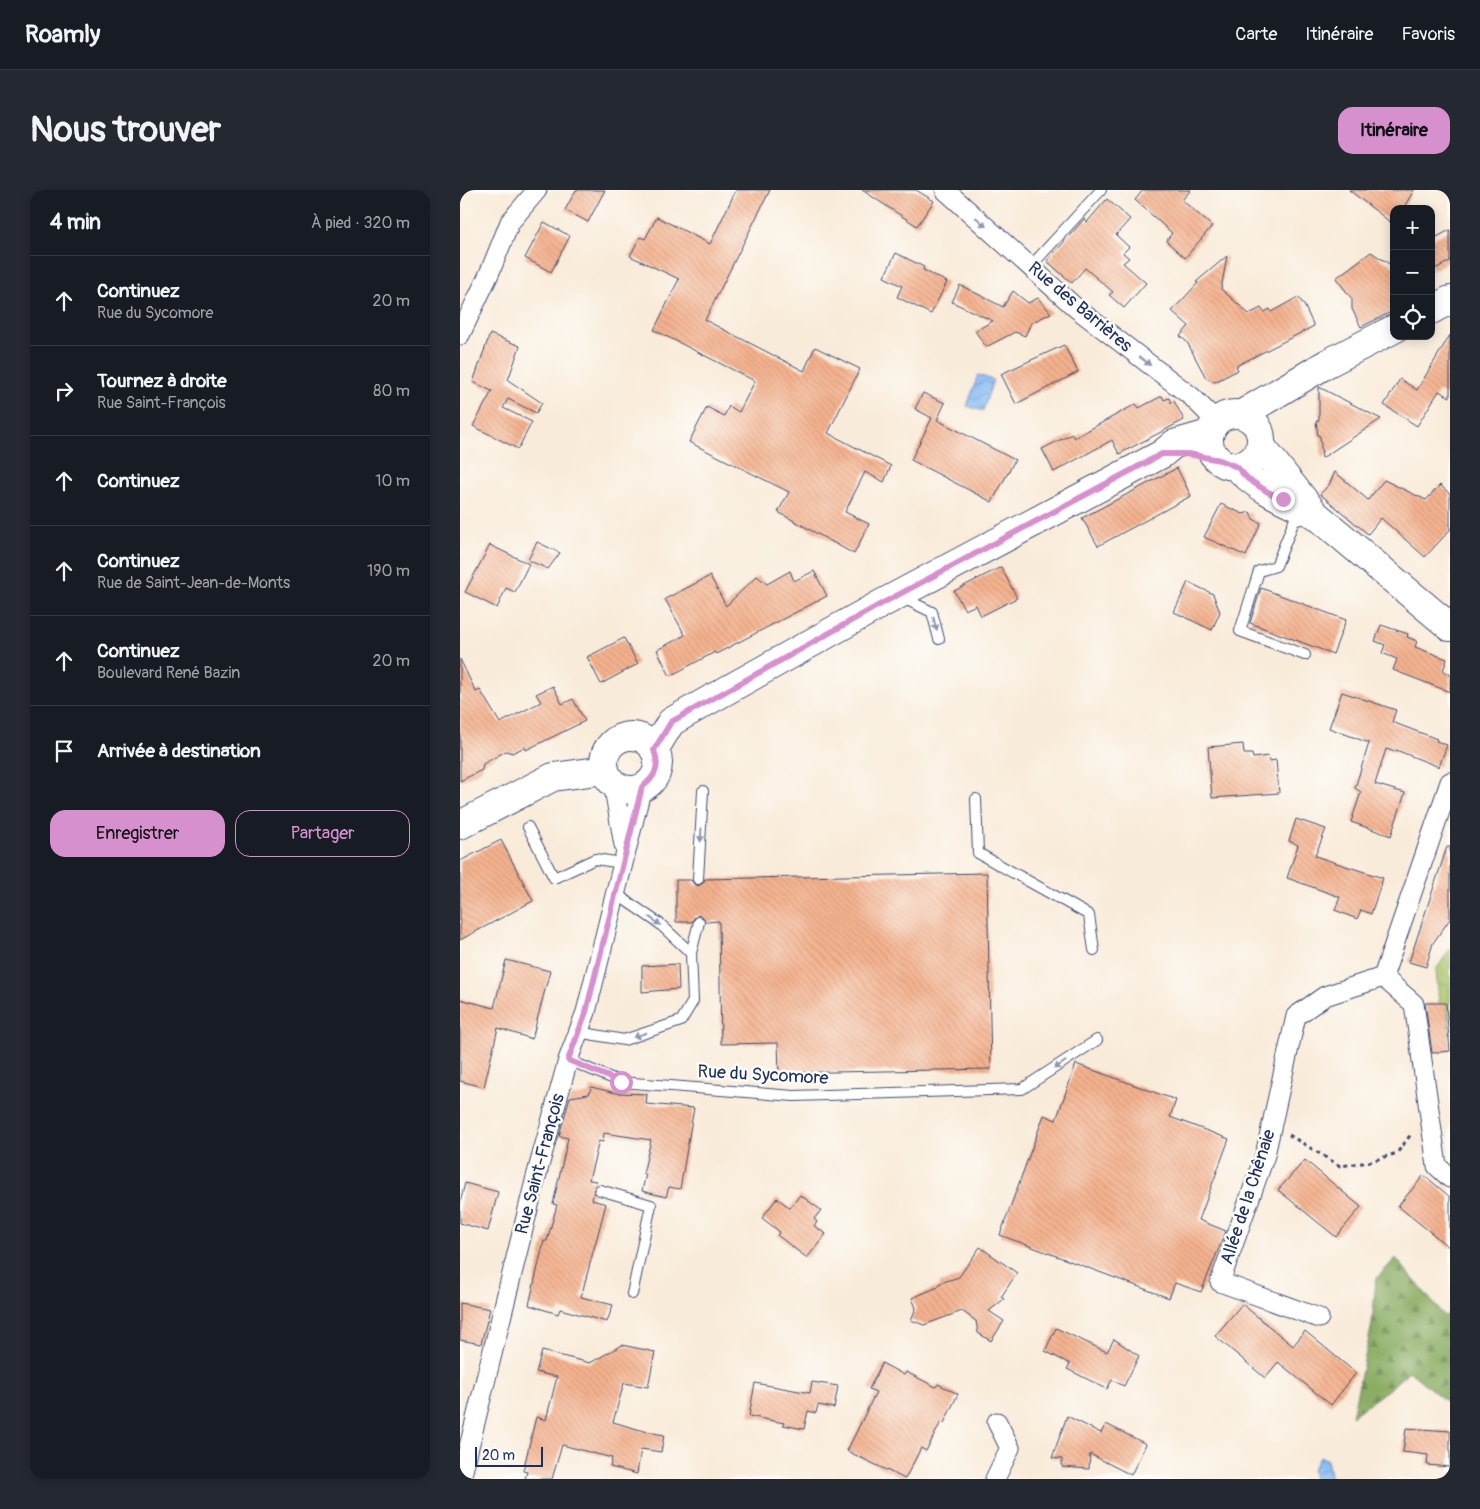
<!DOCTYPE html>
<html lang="fr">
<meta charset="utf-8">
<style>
:root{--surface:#171b24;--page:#242831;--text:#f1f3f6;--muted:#9ea1a6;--line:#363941;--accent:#d690ce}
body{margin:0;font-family:Pangolin,sans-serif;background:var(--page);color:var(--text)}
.controls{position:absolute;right:15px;top:15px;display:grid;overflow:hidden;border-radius:10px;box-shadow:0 2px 12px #0003}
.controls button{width:45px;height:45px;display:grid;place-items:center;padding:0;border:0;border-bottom:1px solid var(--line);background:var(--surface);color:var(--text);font:25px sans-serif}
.scale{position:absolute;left:15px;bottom:12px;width:68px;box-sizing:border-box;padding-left:5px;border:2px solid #1b2f5e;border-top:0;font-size:14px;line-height:18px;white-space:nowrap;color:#1b2f5e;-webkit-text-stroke:4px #fdfcf7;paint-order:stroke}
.stop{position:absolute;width:15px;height:15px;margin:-11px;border:4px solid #d690ce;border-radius:50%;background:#fff}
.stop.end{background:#d690ce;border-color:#fff;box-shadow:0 1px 5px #0008}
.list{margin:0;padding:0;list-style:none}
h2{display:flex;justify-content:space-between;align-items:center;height:65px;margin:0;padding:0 20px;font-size:21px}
h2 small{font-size:16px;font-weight:400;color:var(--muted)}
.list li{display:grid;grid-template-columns:32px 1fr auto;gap:15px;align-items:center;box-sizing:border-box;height:90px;padding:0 20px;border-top:1px solid var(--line)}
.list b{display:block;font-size:19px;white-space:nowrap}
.list p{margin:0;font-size:16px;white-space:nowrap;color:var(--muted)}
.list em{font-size:16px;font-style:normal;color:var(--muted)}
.actions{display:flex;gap:10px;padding:15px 20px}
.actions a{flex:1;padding:11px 0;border:1px solid var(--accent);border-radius:15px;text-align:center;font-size:18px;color:var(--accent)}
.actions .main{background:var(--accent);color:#111}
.icon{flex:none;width:28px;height:28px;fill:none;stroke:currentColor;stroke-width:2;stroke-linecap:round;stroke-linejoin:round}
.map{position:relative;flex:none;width:990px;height:1289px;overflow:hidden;border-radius:15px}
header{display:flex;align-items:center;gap:30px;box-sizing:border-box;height:70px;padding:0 25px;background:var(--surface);border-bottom:1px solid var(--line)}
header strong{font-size:24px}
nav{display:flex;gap:28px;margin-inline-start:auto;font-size:18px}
.intro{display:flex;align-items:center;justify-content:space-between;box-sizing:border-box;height:120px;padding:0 30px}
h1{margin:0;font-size:35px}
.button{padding:12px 22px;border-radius:15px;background:var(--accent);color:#111;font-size:18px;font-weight:700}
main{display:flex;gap:30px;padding:0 30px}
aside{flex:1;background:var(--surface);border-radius:15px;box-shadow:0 2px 12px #0003}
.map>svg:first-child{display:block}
</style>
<header>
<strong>Roamly</strong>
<nav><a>Carte</a><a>Itinéraire</a><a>Favoris</a></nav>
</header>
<div class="intro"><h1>Nous trouver</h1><a class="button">Itinéraire</a></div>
<main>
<aside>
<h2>4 min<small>À pied · 320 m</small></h2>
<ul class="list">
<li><svg class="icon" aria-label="ahead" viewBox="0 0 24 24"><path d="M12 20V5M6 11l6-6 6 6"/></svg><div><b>Continuez</b><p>Rue du Sycomore</p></div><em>20 m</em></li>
<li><svg class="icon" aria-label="right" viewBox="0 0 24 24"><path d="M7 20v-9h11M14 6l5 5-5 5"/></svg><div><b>Tournez à droite</b><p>Rue Saint-François</p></div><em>80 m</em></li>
<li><svg class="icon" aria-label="ahead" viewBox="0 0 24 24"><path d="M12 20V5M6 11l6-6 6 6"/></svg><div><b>Continuez</b></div><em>10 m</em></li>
<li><svg class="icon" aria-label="ahead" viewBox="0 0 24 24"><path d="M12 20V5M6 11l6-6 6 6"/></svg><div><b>Continuez</b><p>Rue de Saint-Jean-de-Monts</p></div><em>190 m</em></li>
<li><svg class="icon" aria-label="ahead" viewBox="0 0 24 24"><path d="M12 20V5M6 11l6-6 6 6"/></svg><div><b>Continuez</b><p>Boulevard René Bazin</p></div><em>20 m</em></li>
<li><svg class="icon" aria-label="arrive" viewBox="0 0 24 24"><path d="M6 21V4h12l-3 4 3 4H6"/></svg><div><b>Arrivée à destination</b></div></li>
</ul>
<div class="actions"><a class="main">Enregistrer</a><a>Partager</a></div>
</aside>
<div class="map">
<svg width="990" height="1289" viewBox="0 0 990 1289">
<defs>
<pattern id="grass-tufts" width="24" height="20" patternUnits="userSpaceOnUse" patternTransform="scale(1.25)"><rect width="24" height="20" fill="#abc66c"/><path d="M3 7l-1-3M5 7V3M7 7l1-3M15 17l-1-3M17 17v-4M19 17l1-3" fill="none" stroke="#93aa60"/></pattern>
<pattern id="forest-firs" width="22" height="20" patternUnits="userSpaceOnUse" patternTransform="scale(1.25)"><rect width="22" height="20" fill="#88ab60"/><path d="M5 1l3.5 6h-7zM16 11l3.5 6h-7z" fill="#6e8c52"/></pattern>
<pattern id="water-waves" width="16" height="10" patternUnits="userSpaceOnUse" patternTransform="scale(1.25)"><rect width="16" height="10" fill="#87bcf6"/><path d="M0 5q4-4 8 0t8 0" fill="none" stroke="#6e99ca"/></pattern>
<pattern id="building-back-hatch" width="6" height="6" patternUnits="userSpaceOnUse" patternTransform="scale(1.25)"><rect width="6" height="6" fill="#f5b28e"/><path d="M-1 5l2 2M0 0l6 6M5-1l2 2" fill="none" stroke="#d1997d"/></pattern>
</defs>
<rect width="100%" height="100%" fill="#fdfcf7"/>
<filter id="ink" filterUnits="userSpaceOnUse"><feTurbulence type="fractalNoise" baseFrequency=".02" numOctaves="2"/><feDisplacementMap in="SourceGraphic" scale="10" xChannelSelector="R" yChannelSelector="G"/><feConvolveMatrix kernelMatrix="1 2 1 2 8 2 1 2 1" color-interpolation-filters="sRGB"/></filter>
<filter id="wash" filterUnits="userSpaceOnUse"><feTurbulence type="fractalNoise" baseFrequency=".0096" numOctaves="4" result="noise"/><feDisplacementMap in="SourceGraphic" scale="20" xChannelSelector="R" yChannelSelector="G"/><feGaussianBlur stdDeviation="1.12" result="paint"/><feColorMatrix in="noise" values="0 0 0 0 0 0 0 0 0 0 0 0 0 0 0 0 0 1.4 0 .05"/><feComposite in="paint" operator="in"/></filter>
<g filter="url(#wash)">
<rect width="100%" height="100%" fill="#f9ebd9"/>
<!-- grass -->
<polygon fill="url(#grass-tufts)" stroke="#637a65" points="990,759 990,844 986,813 979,813 976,780"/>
<!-- forest -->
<polygon fill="url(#forest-firs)" stroke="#526d5f" points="936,1068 985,1127 990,1121 990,1215 949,1181 929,1199 892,1226 912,1134 916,1089"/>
<!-- water -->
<g fill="url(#water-waves)" stroke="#5176aa">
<polygon points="518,185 533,190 523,221 507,216"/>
<polygon points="860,1266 867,1270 871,1289 854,1289 852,1280"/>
</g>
<g id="blocks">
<!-- building -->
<g fill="url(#building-back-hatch)">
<polygon points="116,0 145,0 128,32 105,20"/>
<polygon points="276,0 310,0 245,130 344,181 355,157 400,179 368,243 431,276 424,292 405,282 385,322 409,334 394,364 318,322 329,302 229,252 247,217 264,226 269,216 279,222 295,191 194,140 219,89 170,66 180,47 185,49 197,27 250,54"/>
<polygon points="402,0 456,0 474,11 457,36"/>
<polygon points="683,0 731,0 722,10 752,36 725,68 706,51 712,43 675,10"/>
<polygon points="889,0 954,0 943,19 934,19 934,35"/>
<polygon points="647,9 670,29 656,45 669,57 663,63 669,68 663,73 686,93 664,118 649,105 653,102 625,78 612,93 587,71 624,29 627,32"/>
<polygon points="84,32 110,46 91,82 65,68"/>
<polygon points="990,40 990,71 971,81 971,50"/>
<polygon points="911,62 934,77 934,118 931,119 933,121 901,137 892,119 892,109 876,88"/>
<polygon points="436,63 464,77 463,80 487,92 471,124 437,107 442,96 424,87"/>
<polygon points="767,66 761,99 789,124 801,118 804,122 810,119 811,122 838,107 844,115 854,136 776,176 778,180 755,192 746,188 727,152 720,146 729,136 712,121 738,93 736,92"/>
<polygon points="500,95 543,117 553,101 568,113 578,108 591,123 571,133 565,146 555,142 526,157 515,141 533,131 492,112"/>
<polygon points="30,144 60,156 48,190 82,213 76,223 48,209 43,218 72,232 58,259 13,236 32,201 13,192"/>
<polygon points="990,145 990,207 979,201 957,236 924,215 940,189 957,200"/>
<polygon points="604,155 618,182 556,214 541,184"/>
<polygon points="859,197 921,229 862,268 860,246 858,246 856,231 859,230"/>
<polygon points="463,203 485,213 477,230 555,270 532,312 451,270 472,228 455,219"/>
<polygon points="702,206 704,210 709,208 711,213 714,211 724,230 659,264 652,250 594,282 582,259 612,244 614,248 676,214 679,218"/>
<polygon points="717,278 731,306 638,356 622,328"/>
<polygon points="875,282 908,310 924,290 966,310 980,295 990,304 990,340 965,367 921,328 908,344 860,304 869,295"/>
<polygon points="761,314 783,324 790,322 793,329 801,333 786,366 744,347"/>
<polygon points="77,352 100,363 88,379 68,370"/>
<polygon points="30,355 69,374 55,402 46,398 37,418 5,402"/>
<polygon points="541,377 557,408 521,426 516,415 505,420 494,401"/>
<polygon points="330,381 334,391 354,381 367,406 256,464 255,462 210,486 197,460 225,445 205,409 250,386 266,416 297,386 307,394"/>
<polygon points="728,392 753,404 760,422 752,440 714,422"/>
<polygon points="801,398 886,430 873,464 790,433"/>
<polygon points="921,435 948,444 947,447 957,451 955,457 987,469 983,481 990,484 990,502 933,480 937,469 922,463 925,455 915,451"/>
<polygon points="164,448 178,474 141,494 127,467"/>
<polygon points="0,469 16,502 20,500 40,533 81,512 76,504 93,496 102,514 113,509 125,531 66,560 65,557 52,563 46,561 23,574 22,580 0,591"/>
<polygon points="882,502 936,520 932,532 977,549 976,551 987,555 979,577 936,560 935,562 926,559 915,594 945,603 931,646 891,632 901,602 895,598 909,553 869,538"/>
<polygon points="783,554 784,564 792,564 793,568 808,566 809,571 816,570 819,603 752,608 748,557"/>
<polygon points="836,629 866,639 855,666 923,688 911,724 901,720 897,729 875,720 880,707 827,688 838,655 829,651"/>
<polygon points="41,650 73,711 0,750 0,671"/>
<polygon points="987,657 990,657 990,729 973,753 966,777 949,772"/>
<polygon points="527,683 531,879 319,883 318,853 261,854 259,731 246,732 243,727 238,725 234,728 232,732 216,732 216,690 231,690 234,694 238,696 243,693 245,689"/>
<polygon points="46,770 90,781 72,849 38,838 24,897 0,891 0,809 34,818"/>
<polygon points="218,774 219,799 182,802 182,776"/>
<polygon points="965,813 986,813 990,861 972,863"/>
<polygon points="616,874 716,910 710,927 769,949 739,1030 766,1041 741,1102 715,1093 709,1108 540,1045 584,925 596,930"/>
<polygon points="131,897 156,903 187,904 186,914 234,918 220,999 209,997 206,1007 182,1001 186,984 183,984 191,950 144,943 143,952 139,951 129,990 136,991 132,1010 146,1014 121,1107 153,1115 147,1132 100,1119 98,1124 69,1115 84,1051 87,1051 97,1015 93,1014 108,948 99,946 110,907 129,904"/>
<polygon points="845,970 901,1017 876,1047 818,1000"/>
<polygon points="964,985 990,1007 990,1058 938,1016"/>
<polygon points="5,993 38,1002 28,1041 0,1033 0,1013"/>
<polygon points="340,1005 361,1020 354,1029 357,1032 354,1036 366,1044 347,1068 317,1045 320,1042 302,1028 317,1008 330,1018"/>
<polygon points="520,1057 557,1083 541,1107 544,1109 529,1121 544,1131 531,1151 518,1143 516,1131 502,1121 464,1135 451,1130 456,1118 452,1108 478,1097 480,1093 499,1087"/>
<polygon points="0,1113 30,1119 21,1154 0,1150"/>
<polygon points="782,1114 833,1156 845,1141 896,1183 871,1215 818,1172 805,1188 755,1146"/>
<polygon points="596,1138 647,1162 654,1149 679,1166 664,1196 652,1190 647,1199 607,1179 610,1174 585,1161"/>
<polygon points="162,1155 195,1162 188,1197 164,1193 153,1232 184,1241 204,1245 201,1262 181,1259 177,1284 150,1277 152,1268 102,1255 92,1289 65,1289 67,1282 63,1281 76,1227 86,1230 97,1187 76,1182 82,1161 130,1173"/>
<polygon points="422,1173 444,1185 446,1182 476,1197 478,1194 498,1204 484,1233 481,1232 466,1261 461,1258 445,1289 387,1261 416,1202 409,1199"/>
<polygon points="352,1192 378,1196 374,1218 358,1215 356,1223 348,1221 344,1239 323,1235 324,1233 289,1226 295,1193 350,1203"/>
<polygon points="607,1226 641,1243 646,1234 686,1254 671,1285 630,1264 629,1279 602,1277 602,1269 592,1268"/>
<polygon points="946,1238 990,1241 990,1277 967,1275 968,1265 943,1262"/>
</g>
</g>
</g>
<g filter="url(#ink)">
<use href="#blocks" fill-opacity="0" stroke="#3c4b70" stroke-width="1"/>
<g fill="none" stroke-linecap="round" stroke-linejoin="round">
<defs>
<g id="lane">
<polyline points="570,77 641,0"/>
<polyline points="441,407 472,422 479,449"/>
<polyline points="845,465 780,441 799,381 816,376 834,331 847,327"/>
<polyline points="516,609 518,663 629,725 634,760"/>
<polyline points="68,637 94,688 135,669 163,673"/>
<polyline points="238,689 243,601"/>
<polyline points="231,763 239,732"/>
<polyline points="118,842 164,850 221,831 233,811 231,763 200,734 155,703"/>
<polyline points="108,870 161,892 334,906 562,899 637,850"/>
<polyline points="140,1000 191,1015 172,1104"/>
</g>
<g id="street">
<polyline points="485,0 616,118 732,207 757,232"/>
<polyline points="0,145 29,84 50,32 77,0"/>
<polyline points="153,593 164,655"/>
<polyline points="923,787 954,814 977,976 990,988"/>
<polyline points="859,1128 760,1092 805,965 836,826 865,806 923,787 990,592"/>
<polyline points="1,1289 76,987 108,870 126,822 182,597"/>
<polyline points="535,1289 550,1258 537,1232"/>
</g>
<g id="secondary">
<polyline points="971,120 990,110"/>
<circle cx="775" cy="250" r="26"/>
<polyline points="782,224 868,173 934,139"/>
<polyline points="801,256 855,324 990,437"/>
<path d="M777,277C798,299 824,310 852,323"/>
<circle cx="171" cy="573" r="27"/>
<polyline points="194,560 211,532 244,513 421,414 702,264 714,254 749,244"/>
<polyline points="0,635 93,587 145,580"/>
</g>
</defs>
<!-- lane casing -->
<use href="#lane" stroke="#3c4b70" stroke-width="12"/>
<!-- street casing -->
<use href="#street" stroke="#3c4b70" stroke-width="21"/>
<!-- secondary casing -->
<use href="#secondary" stroke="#3c4b70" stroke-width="30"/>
<!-- path -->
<polyline stroke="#3c4b70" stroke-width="3" stroke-dasharray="4 4" stroke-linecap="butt" points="829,945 880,976 909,972 937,963 952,943"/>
<!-- lane -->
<use href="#lane" stroke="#fff" stroke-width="10"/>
<!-- street -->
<use href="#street" stroke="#fff" stroke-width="19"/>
<!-- secondary -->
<use href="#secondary" stroke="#fff" stroke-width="28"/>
</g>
<!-- one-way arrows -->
<defs><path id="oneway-solid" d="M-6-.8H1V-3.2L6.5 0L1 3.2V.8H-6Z" transform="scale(1.25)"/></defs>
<g fill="#8d97ae">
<use href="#oneway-solid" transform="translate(521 32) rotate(42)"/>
<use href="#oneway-solid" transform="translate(685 171) rotate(37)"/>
<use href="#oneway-solid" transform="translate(475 434) rotate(76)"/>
<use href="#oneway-solid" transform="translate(241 645) rotate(94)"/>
<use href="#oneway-solid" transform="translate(195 731) rotate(36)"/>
<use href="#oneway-solid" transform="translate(180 845) rotate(161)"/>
<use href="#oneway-solid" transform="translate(600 875) rotate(147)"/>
</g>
</g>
<g fill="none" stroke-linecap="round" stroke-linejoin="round" filter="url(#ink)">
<!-- route -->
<path stroke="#d690ce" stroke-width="6" d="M161,892L108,870L126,822L182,597C196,587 200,576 194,560L211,532L421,414L702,264H728L760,270L777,277L788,289L808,302L823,309"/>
</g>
<g text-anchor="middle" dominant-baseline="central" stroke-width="5" stroke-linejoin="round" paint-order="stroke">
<!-- street labels -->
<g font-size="18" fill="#1b2f5e" stroke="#fdfcf7">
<text transform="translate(620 117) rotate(40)">Rue des Barrières</text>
<text transform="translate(303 885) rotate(3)">Rue du Sycomore</text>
<text transform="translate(80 974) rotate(-75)">Rue Saint-François</text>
<text transform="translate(788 1007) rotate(-72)">Allée de la Chênaie</text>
</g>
</g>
</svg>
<div class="controls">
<button>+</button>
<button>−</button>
<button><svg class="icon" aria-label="locate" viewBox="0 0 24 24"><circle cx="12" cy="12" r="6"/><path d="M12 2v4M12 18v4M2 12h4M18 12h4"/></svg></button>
</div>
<div class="scale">20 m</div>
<div class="stop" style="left:161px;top:892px"></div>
<div class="stop end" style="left:823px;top:309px"></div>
</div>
</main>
